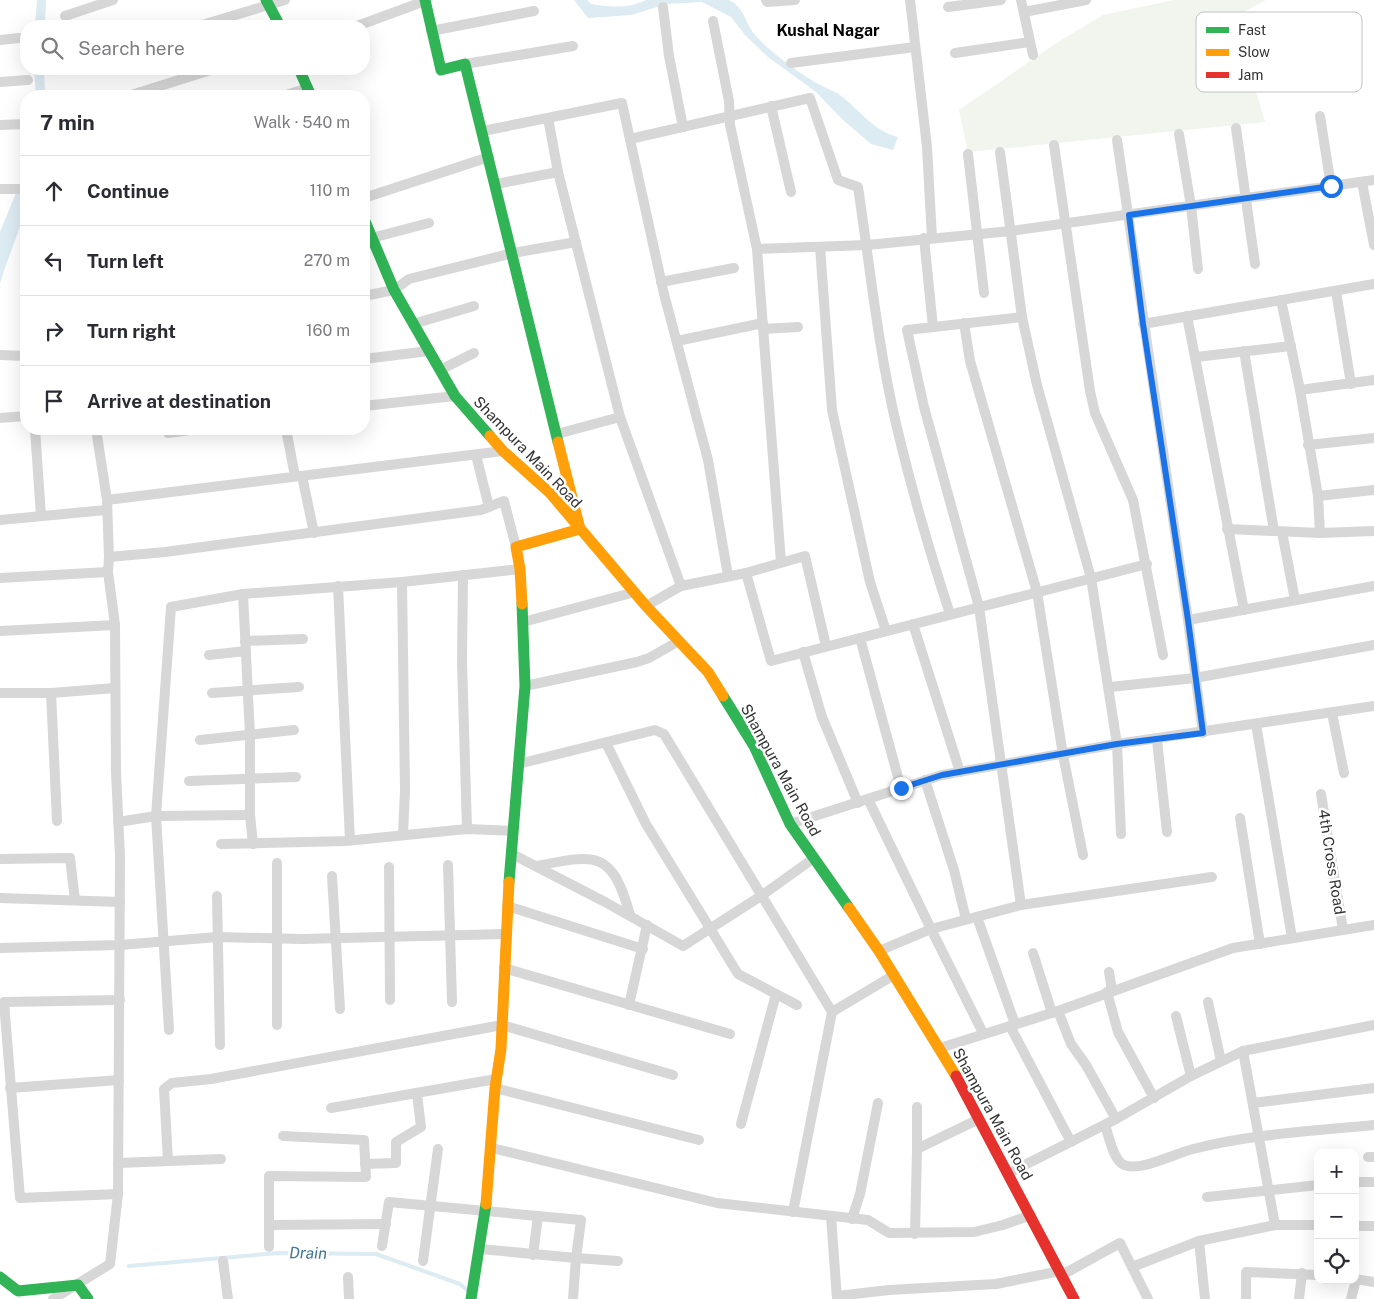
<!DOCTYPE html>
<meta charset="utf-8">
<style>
:root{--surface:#fff;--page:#f2f2f3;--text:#2b2b33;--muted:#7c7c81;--line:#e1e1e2}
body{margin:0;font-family:"Public Sans",sans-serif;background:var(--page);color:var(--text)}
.controls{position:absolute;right:15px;bottom:15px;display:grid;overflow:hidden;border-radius:10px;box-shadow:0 5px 20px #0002}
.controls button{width:45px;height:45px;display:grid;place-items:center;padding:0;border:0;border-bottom:1px solid var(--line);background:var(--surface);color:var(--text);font:25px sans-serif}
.stop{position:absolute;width:15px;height:15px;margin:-11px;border:4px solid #1a73e8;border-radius:50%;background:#fff}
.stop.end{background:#1a73e8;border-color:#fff;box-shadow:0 1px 5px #0008}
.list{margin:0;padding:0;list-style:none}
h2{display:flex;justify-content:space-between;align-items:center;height:65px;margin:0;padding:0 20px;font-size:21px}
h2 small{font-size:16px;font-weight:400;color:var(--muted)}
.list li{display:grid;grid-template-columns:32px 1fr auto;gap:15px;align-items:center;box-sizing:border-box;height:70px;padding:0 20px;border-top:1px solid var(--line)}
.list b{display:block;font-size:19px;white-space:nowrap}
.list em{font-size:16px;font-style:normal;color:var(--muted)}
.icon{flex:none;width:28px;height:28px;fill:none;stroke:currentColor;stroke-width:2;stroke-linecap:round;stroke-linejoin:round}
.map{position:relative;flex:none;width:1374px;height:1299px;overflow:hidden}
.search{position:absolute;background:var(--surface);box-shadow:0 5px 20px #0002;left:20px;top:20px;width:350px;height:55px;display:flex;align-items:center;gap:12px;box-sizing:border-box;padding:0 18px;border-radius:20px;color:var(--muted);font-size:19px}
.panel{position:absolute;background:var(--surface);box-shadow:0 5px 20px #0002;left:20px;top:90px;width:350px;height:345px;border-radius:20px}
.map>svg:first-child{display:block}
</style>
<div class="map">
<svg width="1374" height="1299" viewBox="0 0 1374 1299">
<rect width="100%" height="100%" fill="#fff"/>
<!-- green -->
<polygon fill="#f1f5ed" points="1174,0 1266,0 1234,17 1265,122 968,152 959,110 1058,42 1103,15"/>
<!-- water -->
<g fill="#ddebf3">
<polygon points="37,0 46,0 45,26 35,26"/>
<path d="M574,0H587L591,4C609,7 629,9 646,0H729C746,9 744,23 756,36C771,53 800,74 820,85C825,88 832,90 837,93C859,108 871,130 898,137L893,150L871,144L843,120L816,92L768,57L745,35L731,17L702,2L667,4L631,15L588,18Z"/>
<polygon points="34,69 44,69 45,96 36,96"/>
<path d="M26,192C26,223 8,253 0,284V232L16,193Z"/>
</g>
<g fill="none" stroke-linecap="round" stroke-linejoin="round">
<!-- stream -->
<polyline stroke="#ddebf3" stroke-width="4" points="129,1266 278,1253 376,1254 460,1284 468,1291"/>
<!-- street -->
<g stroke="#d7d7d7" stroke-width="10">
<polyline points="766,0 767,2 795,0"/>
<polyline points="910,0 927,147 932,238"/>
<polyline points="1021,0 1033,55"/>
<polyline points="663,7 669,56 683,127"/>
<polyline points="948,7 1001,0"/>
<polyline points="1024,12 1086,0"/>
<polyline points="65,16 113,0"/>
<polyline points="713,21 729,101 730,125 757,249 781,562"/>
<polyline points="199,26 285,0"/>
<polyline points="357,26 425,1"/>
<polyline points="431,31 534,11"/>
<polyline points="0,40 19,38"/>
<polyline points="955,53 1030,42"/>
<polyline points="791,63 915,47"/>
<polyline points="465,64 573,46"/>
<polyline points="0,82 28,80"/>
<polyline points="128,96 214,69"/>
<polyline points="283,96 308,88"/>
<polyline points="771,106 791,192"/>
<polyline points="1320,116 1331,186"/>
<polyline points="548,118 558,172 620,417 681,586"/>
<polyline points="0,125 26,124"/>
<polyline points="1236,128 1255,264"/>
<polyline points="483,131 622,103 664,294 708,460 728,576"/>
<polyline points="1179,134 1191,206 1198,269"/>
<path d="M630,139L810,98L838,180L858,187C870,267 878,348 897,428C912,491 930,553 950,614"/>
<polyline points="1117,140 1188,620 1203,733"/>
<polyline points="1054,145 1090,391 1095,413 1133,500 1163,655"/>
<polyline points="1000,152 1022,317 1037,385 1091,578 1117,744 1121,834"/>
<polyline points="968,154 984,293"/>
<polyline points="1362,182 1374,245"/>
<polyline points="496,184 558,172"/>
<polyline points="0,189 26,189"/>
<polyline points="364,198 489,157"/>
<polyline points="924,238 933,327"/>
<polyline points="364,240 429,223"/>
<polyline points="820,247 832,410 870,582 886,631"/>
<polyline points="757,249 867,245 1011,231 1374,180"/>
<polyline points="661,282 734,268"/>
<polyline points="1336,291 1351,384"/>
<polyline points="364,296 394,290 409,279 513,253 576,242"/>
<polyline points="1281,300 1300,390 1318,496 1374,490"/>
<polyline points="1187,316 1244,610"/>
<polyline points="964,323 970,361 1037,592 1063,755 1083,855"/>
<polyline points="413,324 474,306"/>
<polyline points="1143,324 1374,284"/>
<polyline points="763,329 798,327"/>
<polyline points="677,341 763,323"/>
<polyline points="1244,351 1274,531"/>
<polyline points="0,355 26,356"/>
<polyline points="1196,357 1291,346"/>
<polyline points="364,359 429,351"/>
<polyline points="440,370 474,353"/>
<polyline points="1300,390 1374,380"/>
<polyline points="364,406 455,396"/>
<polyline points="0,418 26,416"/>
<polyline points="35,429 41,516"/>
<polyline points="165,429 168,433 197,429"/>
<polyline points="286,429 295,476"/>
<polyline points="557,434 620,417"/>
<polyline points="1308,445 1374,438"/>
<polyline points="476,455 489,507"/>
<polyline points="302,476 314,533"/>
<polyline points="1318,496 1320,533"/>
<polyline points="107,500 503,451"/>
<polyline points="0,520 106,510"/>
<polyline points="1227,529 1320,533 1374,531"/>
<polyline points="1282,532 1295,600"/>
<polyline points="109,557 165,552 481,510 504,501 516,547"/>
<polyline points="746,573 771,661 1147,564"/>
<polyline points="463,575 462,662 467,829"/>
<polyline points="0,578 108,572"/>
<polyline points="402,582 405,791 403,834"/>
<polyline points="338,586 350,840"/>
<polyline points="243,594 250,735 250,815 253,844"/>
<polyline points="646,606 681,586 746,573 805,556 826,646"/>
<polyline points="1188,620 1374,586"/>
<polyline points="523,622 635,592"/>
<polyline points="913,624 960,772"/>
<polyline points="0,631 115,625"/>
<polyline points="860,638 901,788"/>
<polyline points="245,641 303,639"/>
<polyline points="803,652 822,717 858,803"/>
<polyline points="209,655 246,651"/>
<polyline points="525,686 637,662 649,658 679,641"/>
<polyline points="1110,687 1195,678 1374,645"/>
<polyline points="0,693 51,693 115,688"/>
<polyline points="51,693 57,821"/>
<polyline points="212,693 299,687"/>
<polyline points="1332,713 1344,773"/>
<polyline points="1256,724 1292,938"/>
<polyline points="200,740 294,730"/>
<polyline points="1157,740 1167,832"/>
<polyline points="606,743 646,824 738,974 797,1005"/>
<polyline points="518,764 655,730 664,734 832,1012 793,1212"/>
<polyline points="925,780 954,870 966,919"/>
<polyline points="189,781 296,777"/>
<polyline points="1321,794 1343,930"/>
<polyline points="868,799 931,929 879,951"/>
<polyline points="1240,818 1260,944"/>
<polyline points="118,822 156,816 250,815"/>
<polyline points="790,824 942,775 1117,744 1374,706"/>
<polyline points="221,844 346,841 467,829 513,831"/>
<polyline points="512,854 605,902 683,946 761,896 814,858"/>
<polyline points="0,859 70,858 75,900"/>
<polyline points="277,863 277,1025"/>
<polyline points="448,865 452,1002"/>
<path d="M537,866C596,854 612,850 630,915"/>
<polyline points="389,867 390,1000"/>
<polyline points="332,876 340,1009"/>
<polyline points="217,896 220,1045"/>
<polyline points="0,898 120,902"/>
<polyline points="1021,905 979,607 924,407 907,330 1022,317"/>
<polyline points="507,906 643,949"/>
<polyline points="977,917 1015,1024"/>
<polyline points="0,948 120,945 217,937 302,939 505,934"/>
<polyline points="1033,953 1052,1013"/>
<polyline points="504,968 730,1034"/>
<polyline points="1109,972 1112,991"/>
<polyline points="1107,992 1118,1032 1154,1098"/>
<polyline points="1208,1002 1221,1061"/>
<polyline points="629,1005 647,925"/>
<polyline points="1058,1011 1071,1044 1086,1065 1116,1119"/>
<polyline points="832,1012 894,975"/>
<polyline points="1176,1016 1191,1076"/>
<polyline points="1010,1026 1071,1142"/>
<polyline points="169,1030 156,816 171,607 243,594 402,582 520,569"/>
<polyline points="983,1033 931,929 1021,905 1212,877"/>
<polyline points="940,1048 1058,1011 1233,948 1374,925"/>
<polyline points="1243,1051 1275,1225"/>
<polyline points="10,1088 119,1080"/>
<polyline points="495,1088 699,1140"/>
<polyline points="1253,1103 1374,1088"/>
<polyline points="917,1107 917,1149"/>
<polyline points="331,1108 496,1079"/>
<polyline points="741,1124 776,994"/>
<path d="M1105,1125C1109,1136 1113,1160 1124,1165C1140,1172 1176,1153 1193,1149C1252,1134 1313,1131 1374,1125"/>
<polyline points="492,1148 717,1203 868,1220 889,1233 974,1232 1003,1225 1031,1215"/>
<polyline points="1368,1157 1374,1157"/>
<polyline points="168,1161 164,1089 172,1083 211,1079 502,1025 673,1075"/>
<polyline points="118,1163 221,1159"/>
<polyline points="365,1164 396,1163 396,1142 421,1127 417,1094"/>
<polyline points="1009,1173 1116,1119 1191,1076 1243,1051 1374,1025"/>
<polyline points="1355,1182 1374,1182"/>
<polyline points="118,1194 20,1198 4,1002 120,1000"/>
<polyline points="1207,1197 1318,1185"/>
<polyline points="831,1216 837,1299"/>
<polyline points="852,1219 860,1194 878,1103"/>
<polyline points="269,1225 386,1224"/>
<polyline points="1355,1226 1374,1226"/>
<polyline points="915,1234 917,1149 979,1119"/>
<polyline points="1199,1241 1205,1299"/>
<polyline points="382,1246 389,1202 581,1220 576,1258 618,1261"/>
<polyline points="269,1247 269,1176 366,1177 364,1140 283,1136"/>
<polyline points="480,1249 576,1258 573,1299"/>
<polyline points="533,1255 538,1216"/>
<polyline points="223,1261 228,1299"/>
<polyline points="423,1261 438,1149"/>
<polyline points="1132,1267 1199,1241 1275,1225 1318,1225"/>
<polyline points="1062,1275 1120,1243 1148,1299"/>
<polyline points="348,1277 349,1299"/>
<polyline points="1355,1279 1374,1282"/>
<polyline points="837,1296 889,1290 996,1284 1060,1271"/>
<polyline points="53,1299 110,1264 118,1194 120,857 116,772 115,625 108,572 109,557 107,500 96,429"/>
<polyline points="1246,1299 1246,1272 1318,1275"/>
<polyline points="1299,1299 1302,1273"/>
<polyline points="1351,1299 1356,1280"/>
</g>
<!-- fast -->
<g stroke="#30b455" stroke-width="11">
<polyline points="266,0 280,26"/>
<polyline points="425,0 441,70 465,64 558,442"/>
<polyline points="299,69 311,96"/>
<polyline points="364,219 394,290 455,396 490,436"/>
<polyline points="723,696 754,746 790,824 849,908"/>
<polyline points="509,882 525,686 522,604"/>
<polyline points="0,1277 18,1291 78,1285 88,1299"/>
<polyline points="471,1299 486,1204"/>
</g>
<!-- slow -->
<g stroke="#ff9f0a" stroke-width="11">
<polyline points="490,436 503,451 550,493 646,606 708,672 723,696"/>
<polyline points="522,604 520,569 516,547 580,529 558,442"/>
<polyline points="849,908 879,951 956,1076"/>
<polyline points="486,1204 495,1088 501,1049 509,882"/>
</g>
<!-- jam -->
<polyline stroke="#e5322d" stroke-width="11" points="956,1076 1074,1299"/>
</g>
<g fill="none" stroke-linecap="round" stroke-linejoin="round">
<!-- route -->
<polyline stroke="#1a73e8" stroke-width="6" points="901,788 942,775 1117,744 1203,733 1188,620 1143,324 1129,215 1331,186"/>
</g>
<g text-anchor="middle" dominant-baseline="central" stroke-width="5" stroke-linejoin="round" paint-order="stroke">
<!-- street labels -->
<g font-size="15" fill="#333" stroke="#fff">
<text transform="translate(528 452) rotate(46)">Shampura Main Road</text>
<text transform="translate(781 770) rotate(61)">Shampura Main Road</text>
<text transform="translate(1332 862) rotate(81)">4th Cross Road</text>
<text transform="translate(993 1114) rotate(61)">Shampura Main Road</text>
</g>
<!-- neighbourhood labels -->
<g font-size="16" font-weight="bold" fill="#000" stroke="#fff">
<text x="828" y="30">Kushal Nagar</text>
</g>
<!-- water labels -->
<g font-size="16" font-style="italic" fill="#3f7597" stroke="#fff">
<text transform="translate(308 1253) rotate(1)">Drain</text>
</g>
</g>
<!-- legend -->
<rect x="1196" y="12" width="166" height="80" rx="8" fill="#fff" stroke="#c2c2c2" stroke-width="1"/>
<rect x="1206" y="27" width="23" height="6" fill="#30b455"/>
<rect x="1206" y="49" width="23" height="7" fill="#ff9f0a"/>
<rect x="1206" y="72" width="23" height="6" fill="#e5322d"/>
<g font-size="14" fill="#333">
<text x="1238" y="35">Fast</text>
<text x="1238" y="57">Slow</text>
<text x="1238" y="80">Jam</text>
</g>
</svg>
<div class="controls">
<button>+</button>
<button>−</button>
<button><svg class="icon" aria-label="locate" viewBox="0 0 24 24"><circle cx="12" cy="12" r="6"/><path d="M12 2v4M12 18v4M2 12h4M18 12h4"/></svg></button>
</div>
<div class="stop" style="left:1331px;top:186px"></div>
<div class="stop end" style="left:901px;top:788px"></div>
<div class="search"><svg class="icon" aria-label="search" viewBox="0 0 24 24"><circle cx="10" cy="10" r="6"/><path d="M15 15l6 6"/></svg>Search here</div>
<section class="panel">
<h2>7 min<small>Walk · 540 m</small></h2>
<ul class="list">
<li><svg class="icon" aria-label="ahead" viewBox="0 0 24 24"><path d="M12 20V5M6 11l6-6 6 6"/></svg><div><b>Continue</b></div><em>110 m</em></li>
<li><svg class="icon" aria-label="left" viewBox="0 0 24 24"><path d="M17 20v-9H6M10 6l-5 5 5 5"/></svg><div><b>Turn left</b></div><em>270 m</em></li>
<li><svg class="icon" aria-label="right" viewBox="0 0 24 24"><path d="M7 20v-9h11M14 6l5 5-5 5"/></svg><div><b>Turn right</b></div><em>160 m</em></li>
<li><svg class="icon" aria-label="arrive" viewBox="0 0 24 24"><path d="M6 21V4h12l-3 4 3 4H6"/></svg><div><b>Arrive at destination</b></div></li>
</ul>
</section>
</div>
